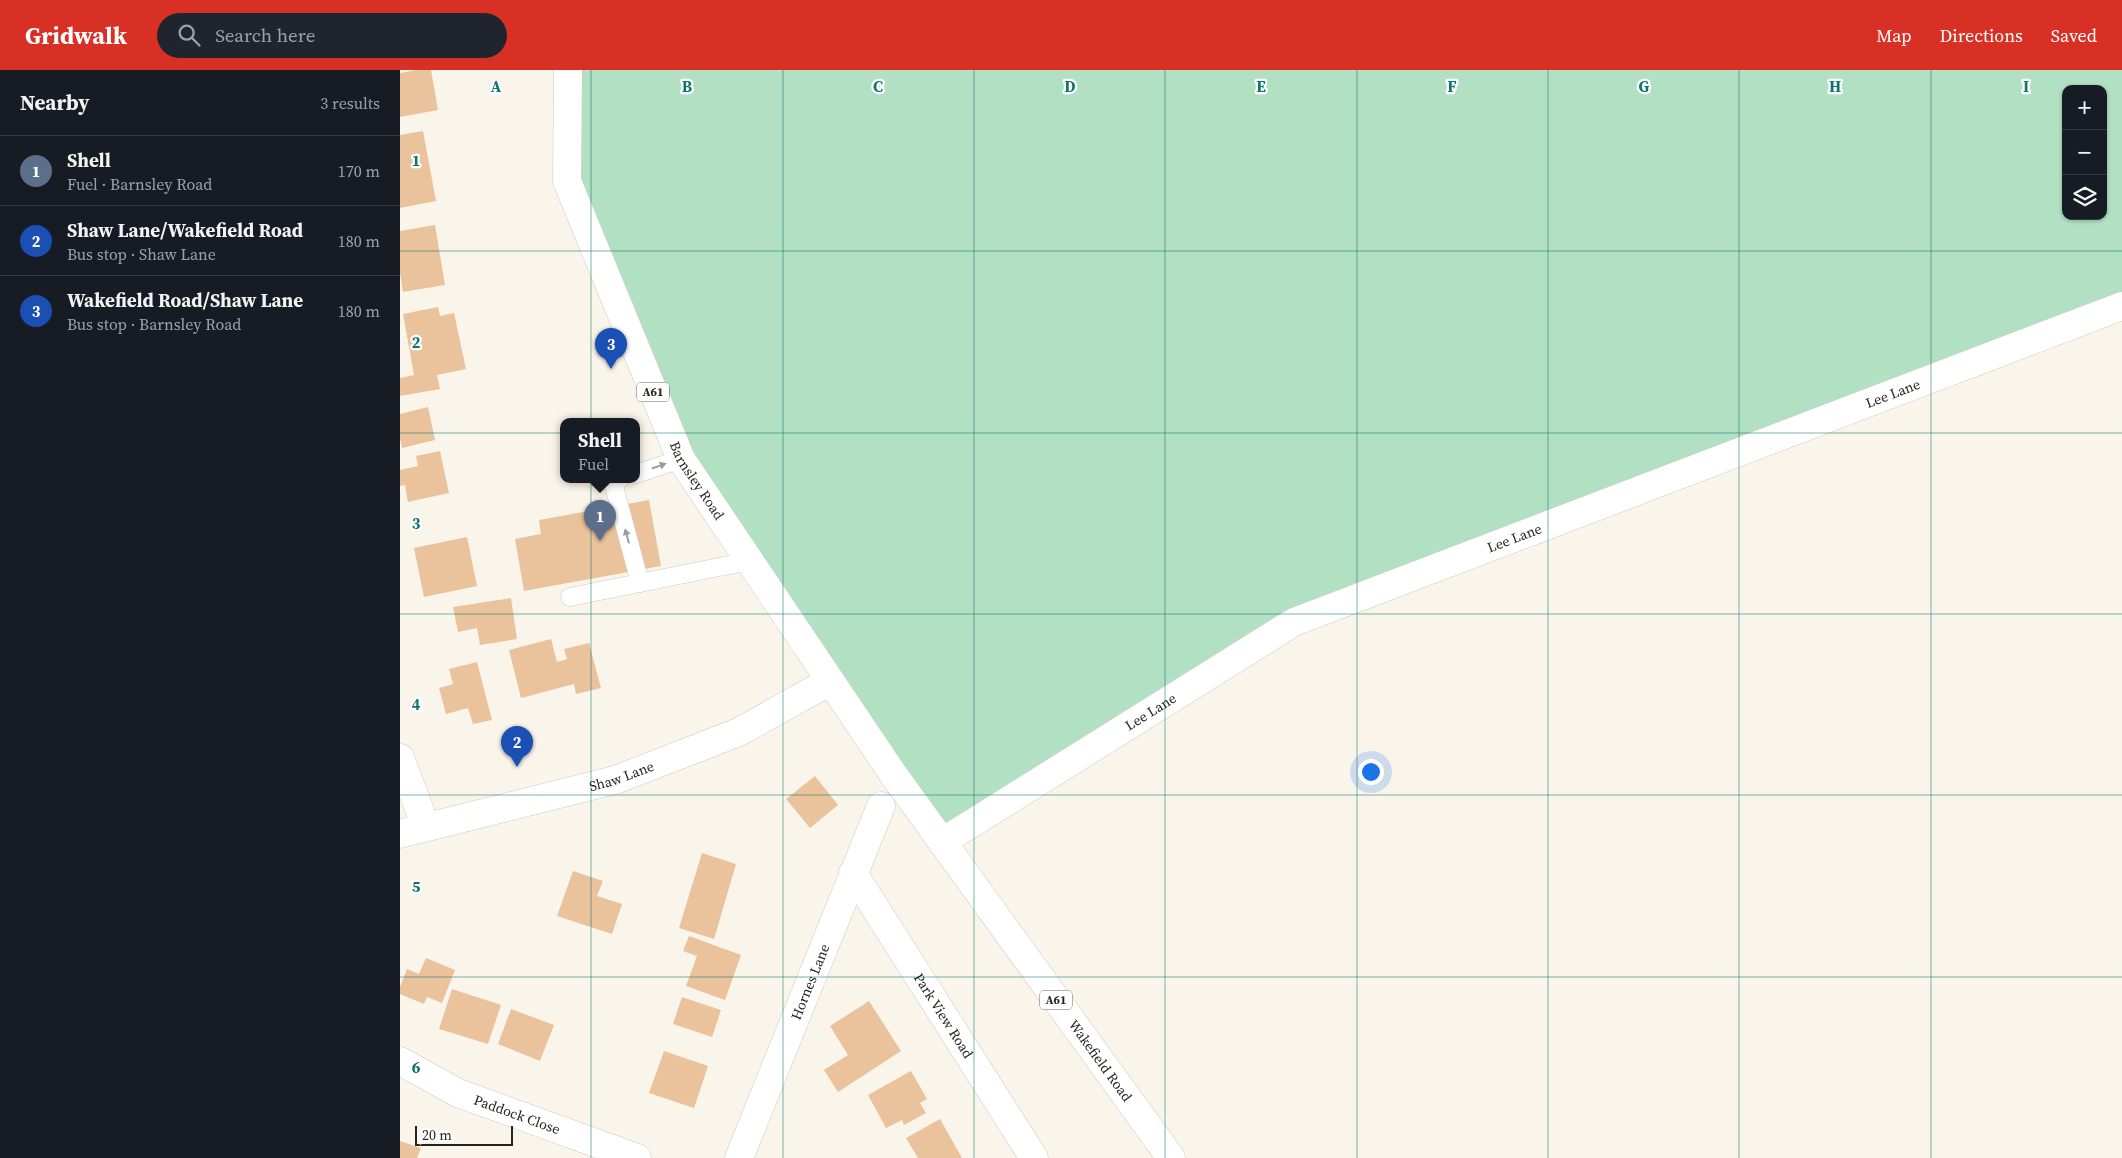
<!DOCTYPE html>
<meta charset="utf-8">
<style>
:root{--surface:#171b24;--page:#20242c;--text:#f1f3f6;--muted:#9ea1a6;--line:#363941;--accent:#d93025}
body{margin:0;font-family:"Source Serif 4",serif;background:var(--page);color:var(--text)}
.controls{position:absolute;right:15px;top:15px;display:grid;overflow:hidden;border-radius:10px;box-shadow:0 1px 4px #0004}
.controls button{width:45px;height:45px;display:grid;place-items:center;padding:0;border:0;border-bottom:1px solid var(--line);background:var(--surface);color:var(--text);font:25px sans-serif}
.scale{position:absolute;left:15px;bottom:12px;width:98px;box-sizing:border-box;padding-left:5px;border:2px solid #262420;border-top:0;font-size:14px;line-height:18px;white-space:nowrap;color:#262420;-webkit-text-stroke:4px #fff;paint-order:stroke}
.you{position:absolute;left:970px;top:701px;width:18px;height:18px;margin:-12px;border:4px solid #fff;border-radius:50%;background:#1a73e8;box-shadow:0 0 0 8px #1a73e833}
.badge{display:grid;place-items:center;width:32px;height:32px;border-radius:50%;background:var(--accent);color:#fff;font-size:16px;font-weight:700}
.pin{position:absolute;translate:-50% -41px;filter:drop-shadow(0 1px 2px #0008)}
.pin::after{content:'';position:absolute;top:26px;width:18px;height:15px;background:inherit;clip-path:polygon(0 0,100% 0,50% 100%)}
.popup{position:absolute;left:160px;top:348px;width:80px;height:65px;box-sizing:border-box;display:grid;place-content:center;border-radius:10px;background:var(--surface);filter:drop-shadow(0 1px 4px #0005);font-size:16px;white-space:nowrap;color:var(--muted)}
.popup b{font-size:19px;color:var(--text)}
.popup::after{content:'';position:absolute;left:50%;top:100%;margin-left:-10px;border:10px solid transparent;border-top-color:var(--surface)}
.list{margin:0;padding:0;list-style:none}
h2{display:flex;justify-content:space-between;align-items:center;height:65px;margin:0;padding:0 20px;font-size:21px}
h2 small{font-size:16px;font-weight:400;color:var(--muted)}
.list li{display:grid;grid-template-columns:32px 1fr auto;gap:15px;align-items:center;box-sizing:border-box;height:70px;padding:0 20px;border-top:1px solid var(--line)}
.list b{display:block;font-size:19px;white-space:nowrap}
.list p{margin:0;font-size:16px;white-space:nowrap;color:var(--muted)}
.list em{font-size:16px;font-style:normal;color:var(--muted)}
.icon{flex:none;width:28px;height:28px;fill:none;stroke:currentColor;stroke-width:2;stroke-linecap:round;stroke-linejoin:round}
.map{position:relative;flex:none;width:1722px;height:1088px;overflow:hidden}
header{display:flex;align-items:center;gap:30px;box-sizing:border-box;height:70px;padding:0 25px;background:var(--accent);color:#fff}
header strong{font-size:24px}
nav{display:flex;gap:28px;margin-inline-start:auto;font-size:18px}
.search{width:350px;height:45px;background:var(--page);display:flex;align-items:center;gap:12px;box-sizing:border-box;padding:0 18px;border-radius:28px;color:var(--muted);font-size:19px}
main{display:flex}
aside{flex:1;background:var(--surface)}
.map>svg:first-child{display:block}
</style>
<header>
<strong>Gridwalk</strong>
<div class="search"><svg class="icon" aria-label="search" viewBox="0 0 24 24"><circle cx="10" cy="10" r="6"/><path d="M15 15l6 6"/></svg>Search here</div>
<nav><a>Map</a><a>Directions</a><a>Saved</a></nav>
</header>
<main>
<aside>
<h2>Nearby<small>3 results</small></h2>
<ul class="list">
<li><span class="badge" style="background:#5c6f8a">1</span><div><b>Shell</b><p>Fuel · Barnsley Road</p></div><em>170 m</em></li>
<li><span class="badge" style="background:#1a4fb4">2</span><div><b>Shaw Lane/Wakefield Road</b><p>Bus stop · Shaw Lane</p></div><em>180 m</em></li>
<li><span class="badge" style="background:#1a4fb4">3</span><div><b>Wakefield Road/Shaw Lane</b><p>Bus stop · Barnsley Road</p></div><em>180 m</em></li>
</ul>
</aside>
<div class="map">
<svg width="1722" height="1088" viewBox="0 0 1722 1088">
<rect width="100%" height="100%" fill="#faf5eb"/>
<!-- green -->
<path fill="#b2e0c3" fill-rule="evenodd" d="M168,0H1722V236L894,552L542,772L281,389L167,111ZM1666,19H1703V146H1666Z"/>
<!-- building -->
<g fill="#eac29b">
<polygon points="16,0 31,0 38,40 0,47 0,3"/>
<polygon points="23,61 36,131 0,138 0,65"/>
<polygon points="35,155 45,215 3,222 0,203 0,161"/>
<polygon points="38,237 40,246 54,243 66,299 37,305 40,319 0,326 0,308 14,305 3,244"/>
<polygon points="28,337 35,370 2,378 0,368 0,344"/>
<polygon points="40,381 49,423 8,432 5,415 0,416 0,400 18,396 16,386"/>
<polygon points="249,430 261,496 124,521 115,469 141,464 139,450"/>
<polygon points="67,467 77,516 24,527 14,478"/>
<polygon points="111,528 117,569 80,575 77,558 58,562 53,537"/>
<polygon points="151,569 157,592 167,589 164,579 189,573 201,618 176,624 174,614 121,628 109,580"/>
<polygon points="77,592 92,650 73,654 68,638 46,644 39,618 53,614 49,599"/>
<polygon points="415,706 438,735 410,758 386,729"/>
<polygon points="302,783 336,794 314,869 279,858"/>
<polygon points="173,801 203,811 197,826 222,834 212,864 157,846"/>
<polygon points="289,866 341,885 325,930 286,916 297,886 283,881"/>
<polygon points="26,888 55,900 42,933 27,927 24,934 0,924 0,917 7,899 19,904"/>
<polygon points="52,919 101,935 88,974 39,959"/>
<polygon points="282,927 321,940 312,967 273,954"/>
<polygon points="469,931 501,981 438,1022 424,1000 448,985 430,956"/>
<polygon points="111,939 154,955 140,991 98,974"/>
<polygon points="264,981 308,996 294,1038 249,1023"/>
<polygon points="511,1001 527,1029 520,1033 526,1043 504,1055 502,1050 486,1058 468,1025"/>
<polygon points="540,1049 562,1088 518,1088 506,1068"/>
<polygon points="0,1071 21,1078 17,1088 0,1088"/>
</g>
<g fill="none" stroke-linecap="round" stroke-linejoin="round">
<defs>
<g id="service">
<polyline points="236,404 281,389"/>
<polyline points="219,410 213,412 240,513"/>
<polyline points="170,527 349,491"/>
</g>
<g id="minor">
<polyline points="0,688 26,757"/>
<path id="s1" d="M453,803L634,1088"/>
<path id="s2" d="M0,991L58,1023L237,1088"/>
<path id="s3" d="M339,1088L481,736"/>
</g>
<g id="secondary">
<path id="s4" d="M0,764L215,710L339,662L430,611"/>
<path id="s5" d="M542,772L894,552L1722,236"/>
</g>
<g id="primary">
<path id="s6" d="M168,0L167,111L281,389L493,704L771,1088"/>
</g>
</defs>
<!-- service casing -->
<use href="#service" stroke="#cfcac1" stroke-width="19"/>
<!-- minor casing -->
<use href="#minor" stroke="#cfcac1" stroke-width="29"/>
<!-- secondary casing -->
<use href="#secondary" stroke="#cfcac1" stroke-width="29"/>
<!-- primary casing -->
<use href="#primary" stroke="#cfcac1" stroke-width="29"/>
<!-- service -->
<use href="#service" stroke="#fff" stroke-width="18"/>
<!-- minor -->
<use href="#minor" stroke="#fff" stroke-width="28"/>
<!-- secondary -->
<use href="#secondary" stroke="#fff" stroke-width="28"/>
<!-- primary -->
<use href="#primary" stroke="#fff" stroke-width="28"/>
</g>
<!-- one-way arrows -->
<defs><path id="oneway-solid" d="M-6-.8H1V-3.2L6.5 0L1 3.2V.8H-6Z" transform="scale(1.25)"/></defs>
<g fill="#9d9c9b">
<use href="#oneway-solid" transform="translate(259 396) rotate(-19)"/>
<use href="#oneway-solid" transform="translate(227 466) rotate(-105)"/>
</g>
<!-- grid -->
<path fill="none" stroke="#0f766e" stroke-width="1" stroke-opacity="0.55" d="M191,0V1088M383,0V1088M574,0V1088M765,0V1088M957,0V1088M1148,0V1088M1339,0V1088M1531,0V1088M0,181H1722M0,363H1722M0,544H1722M0,725H1722M0,907H1722"/>
<g text-anchor="middle" dominant-baseline="central" stroke-width="4.5" stroke-linejoin="round" paint-order="stroke">
<!-- shield labels -->
<g fill="#fff" stroke="#676663" stroke-width="1">
<rect x="237" y="312.5" width="32" height="19" rx="4"/>
<rect x="640" y="920.5" width="32" height="19" rx="4"/>
</g>
<g font-size="12" font-weight="bold" fill="#262420">
<text x="253" y="322">A61</text>
<text x="656" y="930">A61</text>
</g>
<!-- street labels -->
<g font-size="14" fill="#262420" stroke="#fff">
<text stroke="none"><textPath href="#s5" startOffset="1056">Lee Lane</textPath></text>
<text stroke="none"><textPath href="#s6" startOffset="438">Barnsley Road</textPath></text>
<text stroke="none"><textPath href="#s5" startOffset="651">Lee Lane</textPath></text>
<text stroke="none"><textPath href="#s5" startOffset="246">Lee Lane</textPath></text>
<text stroke="none"><textPath href="#s4" startOffset="229">Shaw Lane</textPath></text>
<text stroke="none"><textPath href="#s3" startOffset="190">Hornes Lane</textPath></text>
<text stroke="none"><textPath href="#s1" startOffset="169">Park View Road</textPath></text>
<text stroke="none"><textPath href="#s6" startOffset="1145">Wakefield Road</textPath></text>
<text stroke="none"><textPath href="#s2" startOffset="129">Paddock Close</textPath></text>
</g>
</g>
<g font-size="16" text-anchor="middle" font-weight="bold" fill="#0f766e" stroke="#fff" stroke-width="4.5" stroke-linejoin="round" paint-order="stroke">
<text x="96" y="22">A</text>
<text x="287" y="22">B</text>
<text x="478" y="22">C</text>
<text x="670" y="22">D</text>
<text x="861" y="22">E</text>
<text x="1052" y="22">F</text>
<text x="1244" y="22">G</text>
<text x="1435" y="22">H</text>
<text x="1626" y="22">I</text>
<text x="16" y="96">1</text>
<text x="16" y="278">2</text>
<text x="16" y="459">3</text>
<text x="16" y="640">4</text>
<text x="16" y="822">5</text>
<text x="16" y="1003">6</text>
</g>
</svg>
<div class="controls">
<button>+</button>
<button>−</button>
<button><svg class="icon" aria-label="layers" viewBox="0 0 24 24"><path d="M12 4l9 5-9 5-9-5zM3 14l9 5 9-5"/></svg></button>
</div>
<div class="scale">20 m</div>
<div class="you"></div>
<div class="pin badge" style="left:200px;top:471px;background:#5c6f8a">1</div>
<div class="popup"><b>Shell</b>Fuel</div>
<div class="pin badge" style="left:117px;top:697px;background:#1a4fb4">2</div>
<div class="pin badge" style="left:211px;top:299px;background:#1a4fb4">3</div>
</div>
</main>
